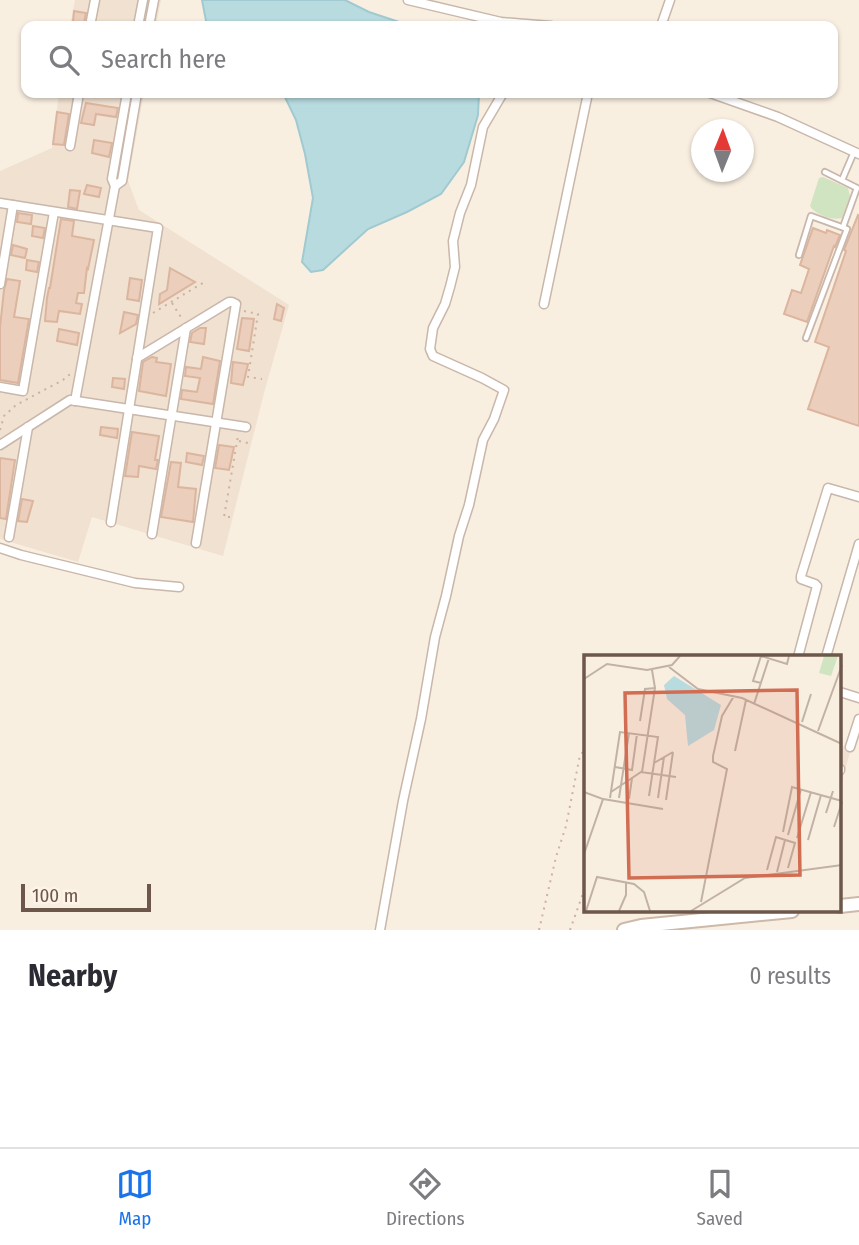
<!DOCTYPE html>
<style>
:root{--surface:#fff;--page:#f7f7f7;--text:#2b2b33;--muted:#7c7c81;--line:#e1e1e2;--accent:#1a73e8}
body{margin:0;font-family:"Fira Sans Condensed",sans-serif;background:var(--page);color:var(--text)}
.compass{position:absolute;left:691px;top:119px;width:63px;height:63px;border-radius:50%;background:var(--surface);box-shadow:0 2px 5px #0004;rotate:1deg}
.scale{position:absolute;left:21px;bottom:18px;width:130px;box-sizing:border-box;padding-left:7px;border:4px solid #6d574b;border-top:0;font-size:19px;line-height:24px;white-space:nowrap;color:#6d574b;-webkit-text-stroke:5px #fdf3e7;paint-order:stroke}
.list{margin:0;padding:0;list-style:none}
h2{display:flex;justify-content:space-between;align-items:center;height:91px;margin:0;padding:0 28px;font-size:30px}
h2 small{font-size:23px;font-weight:400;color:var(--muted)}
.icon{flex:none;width:38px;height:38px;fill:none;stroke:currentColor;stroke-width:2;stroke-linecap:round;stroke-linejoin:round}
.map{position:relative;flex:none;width:859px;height:930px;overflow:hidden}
.search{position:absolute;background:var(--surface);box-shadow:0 2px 5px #0004;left:21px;right:21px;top:21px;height:77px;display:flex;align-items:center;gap:18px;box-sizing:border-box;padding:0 24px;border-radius:14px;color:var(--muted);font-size:26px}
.sheet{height:217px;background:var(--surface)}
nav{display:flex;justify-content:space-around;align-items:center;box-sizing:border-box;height:98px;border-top:2px solid var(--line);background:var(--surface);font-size:19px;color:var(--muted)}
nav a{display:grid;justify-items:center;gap:4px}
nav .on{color:var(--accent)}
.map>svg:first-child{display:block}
</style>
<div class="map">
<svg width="859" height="930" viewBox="0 0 859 930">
<rect width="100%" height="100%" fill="#f9efe1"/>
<!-- residential -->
<g fill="#f0e1d1">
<polygon points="75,0 161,0 156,26 70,26"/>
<polygon points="59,93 144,93 128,181 139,210 289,305 264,393 223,556 92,517 78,562 0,539 0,171 52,148"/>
<polygon points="840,745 851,749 840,788"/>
</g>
<!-- green -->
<path fill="#d1e4c2" d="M823,177L848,188L850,196L842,218C833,221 814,214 810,206L819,178Z"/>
<!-- water -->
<g fill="#b8dbe0" stroke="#a0cad0" stroke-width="2">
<polygon points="202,0 345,0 369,12 411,26 207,26"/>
<polygon points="283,93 479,93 478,115 464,162 441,194 407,212 368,229 323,270 311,272 302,262 313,198 305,154 296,120"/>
</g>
<!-- building -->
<g fill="#ebcebc" stroke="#dcb59e" stroke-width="2">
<polygon points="74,11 86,13 84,23 73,22"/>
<polygon points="86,103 118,108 116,117 96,114 94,125 81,123"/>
<polygon points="57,112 69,114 64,145 53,144"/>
<polygon points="94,140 112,143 109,157 92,153"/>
<polygon points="87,185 101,188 99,197 84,194"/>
<polygon points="70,190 80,191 77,209 68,207"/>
<polygon points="18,213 32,215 31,224 17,222"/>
<polygon points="858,215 859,216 859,426 808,409 829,347 815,342 846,251 844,250"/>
<polygon points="61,219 74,221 72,236 94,240 88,269 87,268 84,293 78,293 76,303 82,304 80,314 59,311 57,322 45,321 47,298 49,288 50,288"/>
<polygon points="33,226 45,228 43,238 32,236"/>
<polygon points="813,228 826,233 827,230 840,235 835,247 834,246 807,322 784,314 792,290 801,293 809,269 800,265"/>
<polygon points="13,245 27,249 25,258 11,255"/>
<polygon points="27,260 39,262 37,272 26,270"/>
<polygon points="170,268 195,282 159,304 160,294 167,290"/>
<polygon points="130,278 142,280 139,301 127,299"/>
<polygon points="7,279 20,281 14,317 29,319 18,383 0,380 0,327 4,290"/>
<polygon points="277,304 284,308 281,321 274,319"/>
<polygon points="124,312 138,315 136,324 120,333"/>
<polygon points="242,318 254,319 249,351 237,349"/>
<polygon points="200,328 206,328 204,344 190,342 192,333"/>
<polygon points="59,329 79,333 77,345 57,341"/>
<polygon points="152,357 157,358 156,362 171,364 166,396 139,391 143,362"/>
<polygon points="203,357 220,361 213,404 181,399 182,390 197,392 200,378 185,376 186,367 201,369"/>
<polygon points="233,362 248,364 243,385 231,383"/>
<polygon points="113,378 125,379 124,389 112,387"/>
<polygon points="101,427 118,429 117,438 100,435"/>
<polygon points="132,432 159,436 155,460 158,460 156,469 139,466 138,477 125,476"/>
<polygon points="219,445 234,447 229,470 215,468"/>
<polygon points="187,453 204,456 202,465 186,462"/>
<polygon points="0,458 15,460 6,519 0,518"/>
<polygon points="171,462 181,463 178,487 196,489 193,522 161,517"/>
<polygon points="22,499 33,501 27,522 18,521"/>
</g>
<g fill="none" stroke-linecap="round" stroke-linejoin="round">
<defs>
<g id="lane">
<polyline points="825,172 857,188 843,227"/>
<polyline points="842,180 854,152"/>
<polyline points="799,255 811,216 847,229 806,338"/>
</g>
<g id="street">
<polyline points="408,0 501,22 551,26"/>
<polyline points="90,26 95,0"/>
<polyline points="138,26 143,0"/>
<polyline points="149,26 154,0"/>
<polyline points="661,26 670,0"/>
<polyline points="710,93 778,117 859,154"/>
<polyline points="70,146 79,93"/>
<polyline points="115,186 122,181 137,93"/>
<polyline points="0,203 158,228 111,522"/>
<polyline points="0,284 13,205"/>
<polyline points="544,304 588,93"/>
<polyline points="137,358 229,302 232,302 236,304 196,543"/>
<polyline points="0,387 23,391 54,212"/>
<polyline points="75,401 115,186 112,179 127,93"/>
<polyline points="0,445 70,400 246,427"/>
<polyline points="152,534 186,328"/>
<polyline points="9,537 28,427"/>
<polyline points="0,548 21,555 135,583 179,587"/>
<polyline points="798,657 817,586 815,584 801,579 801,576 828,488 859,497"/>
<polyline points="826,657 859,544"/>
<polyline points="840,692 859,698"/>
<polyline points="850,747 859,719"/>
<polyline points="840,769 840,770"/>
<polyline points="380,930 403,801 421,719 435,637 446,596 459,536 469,505 483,440 494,419 504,390 482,378 433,356 430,349 433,328 445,304 450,287 455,267 453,241 460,213 471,185 483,127 503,93"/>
</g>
<g id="secondary">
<polyline points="840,906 859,904"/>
<polyline points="624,930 641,926 792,911"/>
</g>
</defs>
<!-- lane casing -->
<use href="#lane" stroke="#c8b7aa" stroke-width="8"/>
<!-- street casing -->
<use href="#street" stroke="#c8b7aa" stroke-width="11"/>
<!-- secondary casing -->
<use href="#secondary" stroke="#cdb9aa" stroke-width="16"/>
<!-- path -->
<g stroke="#cfb1a0" stroke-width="2" stroke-dasharray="2 5" stroke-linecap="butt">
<polyline points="172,303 182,319"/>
<polyline points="244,311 258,314 248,377 262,379"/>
<polyline points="153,313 206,281"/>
<polyline points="0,430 4,416 16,405 63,380 67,376 73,373"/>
<polyline points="239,441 248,443"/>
<polyline points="230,517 224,517 238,436"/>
<polyline points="539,930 556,857 566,826 580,755 586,749"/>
<polyline points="570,930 586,885"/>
</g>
<!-- lane -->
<use href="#lane" stroke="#fff" stroke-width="4.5"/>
<!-- street -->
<use href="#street" stroke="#fff" stroke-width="8"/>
<!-- secondary -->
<use href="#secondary" stroke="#fff" stroke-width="12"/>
</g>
<!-- overview -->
<g transform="translate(584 655)">
<rect width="257" height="257" fill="#f9efe1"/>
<path d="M240,1H254L247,21L235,18Z" fill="#d1e4c2"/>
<path d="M90,21L137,50L130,75L104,91L101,60L83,44L80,30Z" fill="#b8dbe0"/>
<path fill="none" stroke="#c1b2a5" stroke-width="2" d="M85,12L114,34L158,43L258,89M0,24L23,9L63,15L88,10L96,1M177,28L169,26L177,1L203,9L205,1M170,49L185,3M56,66L61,34L72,33M218,67L227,39M234,76L258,10M151,96L162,45M70,108L89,97M31,112L48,115L53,79M58,117L71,33L68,15M0,137L19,144L0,199M27,137L57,117L92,122M26,143L36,77L74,82L65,141M35,143L45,78M74,143L80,102M19,144L79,154M45,144L48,123M82,145L89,97M242,158L249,136M250,172L258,147M199,177L208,132L258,146M204,180L217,134M213,183L227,137M224,185L237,140M183,215L192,182L211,188L204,213M193,217L201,185M117,247L143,114L129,107V101L138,61L150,41M2,256L13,222L50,229L60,237L66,256M35,256L42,240V227M107,256L161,223L258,210"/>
<path fill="#d16d53" fill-opacity="0.15" stroke="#d16d53" stroke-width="3.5" d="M213,35L216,220L45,223L41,38Z"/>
<rect width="257" height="257" fill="none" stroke="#6d574b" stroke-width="3.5"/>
</g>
</svg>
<svg class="compass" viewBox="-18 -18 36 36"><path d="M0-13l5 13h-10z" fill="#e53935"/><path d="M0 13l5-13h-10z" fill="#7c7c81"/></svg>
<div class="scale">100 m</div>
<div class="search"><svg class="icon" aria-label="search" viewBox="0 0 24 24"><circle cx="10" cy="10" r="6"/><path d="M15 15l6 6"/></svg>Search here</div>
</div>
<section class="sheet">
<h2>Nearby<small>0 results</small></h2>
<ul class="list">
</ul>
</section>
<nav>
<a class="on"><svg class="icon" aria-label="map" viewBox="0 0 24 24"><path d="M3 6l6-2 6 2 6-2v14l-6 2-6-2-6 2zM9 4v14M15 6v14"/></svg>Map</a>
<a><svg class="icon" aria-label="directions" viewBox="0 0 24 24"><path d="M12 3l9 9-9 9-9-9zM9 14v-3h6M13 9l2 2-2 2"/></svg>Directions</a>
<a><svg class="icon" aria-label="saved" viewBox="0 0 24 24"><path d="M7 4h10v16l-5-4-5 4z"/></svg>Saved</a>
</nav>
